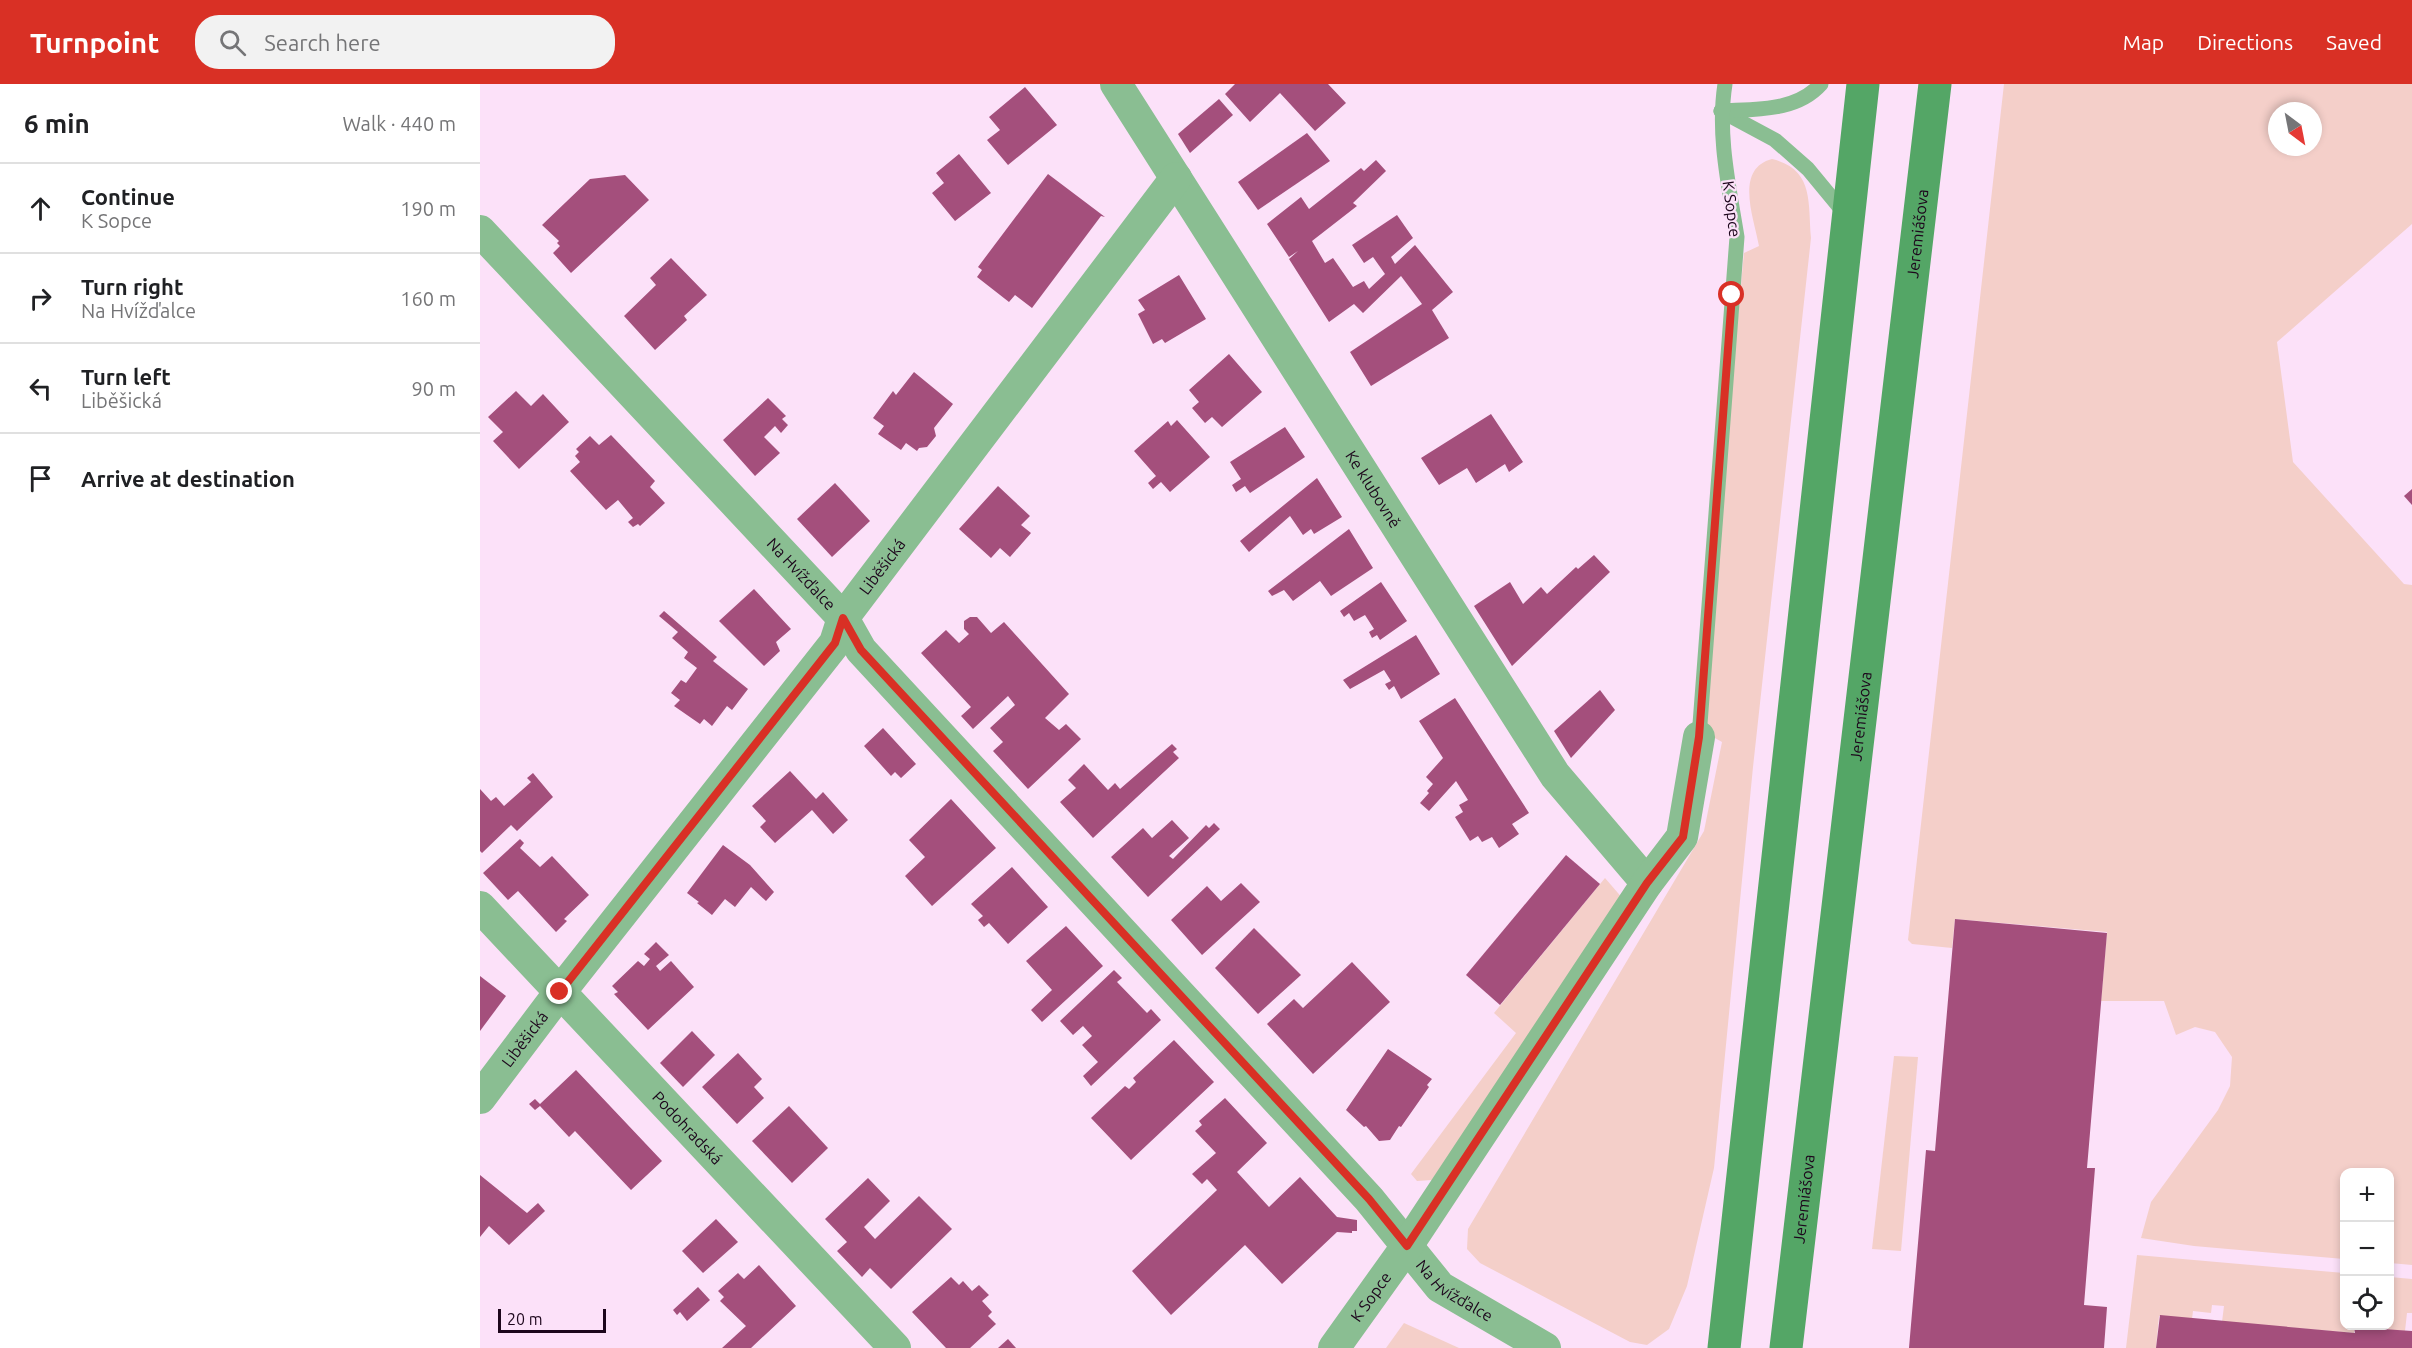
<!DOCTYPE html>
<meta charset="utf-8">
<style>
:root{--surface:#fff;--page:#f2f2f2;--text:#202124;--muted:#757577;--line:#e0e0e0;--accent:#d93025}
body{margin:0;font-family:Ubuntu,sans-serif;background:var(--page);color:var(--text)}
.controls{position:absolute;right:18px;bottom:18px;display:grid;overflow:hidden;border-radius:12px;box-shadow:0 3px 9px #0003}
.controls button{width:54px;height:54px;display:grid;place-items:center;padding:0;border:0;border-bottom:2px solid var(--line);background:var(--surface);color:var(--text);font:30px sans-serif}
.compass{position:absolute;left:1788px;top:18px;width:54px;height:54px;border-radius:50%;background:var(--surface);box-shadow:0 3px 9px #0003;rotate:148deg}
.scale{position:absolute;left:18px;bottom:15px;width:108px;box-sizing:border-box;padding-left:6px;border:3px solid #1d061c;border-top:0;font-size:16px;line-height:21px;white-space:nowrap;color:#1d061c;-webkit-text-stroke:4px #fce1f9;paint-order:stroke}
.stop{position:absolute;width:18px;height:18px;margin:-14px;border:4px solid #d93025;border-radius:50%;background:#fff}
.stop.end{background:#d93025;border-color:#fff;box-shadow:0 2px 6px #0008}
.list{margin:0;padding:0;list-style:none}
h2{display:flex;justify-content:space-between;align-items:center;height:78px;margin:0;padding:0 24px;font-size:26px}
h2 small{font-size:20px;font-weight:400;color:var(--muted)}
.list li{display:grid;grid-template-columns:39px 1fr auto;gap:18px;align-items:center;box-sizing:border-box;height:90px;padding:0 24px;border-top:2px solid var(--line)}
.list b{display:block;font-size:22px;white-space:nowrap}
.list p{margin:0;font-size:20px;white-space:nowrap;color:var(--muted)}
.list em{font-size:20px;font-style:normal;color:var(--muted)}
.icon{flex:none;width:33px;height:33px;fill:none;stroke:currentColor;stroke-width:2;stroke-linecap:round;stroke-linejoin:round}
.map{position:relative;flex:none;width:1932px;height:1264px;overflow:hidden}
header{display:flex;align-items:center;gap:36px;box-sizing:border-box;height:84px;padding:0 30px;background:var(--accent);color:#fff}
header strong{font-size:28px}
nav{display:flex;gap:33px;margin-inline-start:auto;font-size:21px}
.search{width:420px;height:54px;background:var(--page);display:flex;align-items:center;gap:15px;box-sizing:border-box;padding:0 21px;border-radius:24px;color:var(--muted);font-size:22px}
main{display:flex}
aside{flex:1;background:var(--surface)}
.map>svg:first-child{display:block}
</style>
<header>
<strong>Turnpoint</strong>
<div class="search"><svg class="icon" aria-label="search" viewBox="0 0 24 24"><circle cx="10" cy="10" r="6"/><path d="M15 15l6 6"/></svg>Search here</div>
<nav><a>Map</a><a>Directions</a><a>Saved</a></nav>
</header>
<main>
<aside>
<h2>6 min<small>Walk · 440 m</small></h2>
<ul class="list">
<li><svg class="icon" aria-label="ahead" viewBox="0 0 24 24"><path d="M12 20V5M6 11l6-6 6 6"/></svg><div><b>Continue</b><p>K Sopce</p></div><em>190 m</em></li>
<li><svg class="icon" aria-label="right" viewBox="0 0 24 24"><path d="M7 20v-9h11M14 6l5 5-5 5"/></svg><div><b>Turn right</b><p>Na Hvížďalce</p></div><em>160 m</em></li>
<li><svg class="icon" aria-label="left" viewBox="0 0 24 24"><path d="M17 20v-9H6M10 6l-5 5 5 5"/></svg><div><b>Turn left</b><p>Liběšická</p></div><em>90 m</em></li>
<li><svg class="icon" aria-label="arrive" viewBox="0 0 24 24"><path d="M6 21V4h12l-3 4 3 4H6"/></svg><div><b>Arrive at destination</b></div></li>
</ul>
</aside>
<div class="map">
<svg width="1932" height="1264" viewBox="0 0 1932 1264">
<rect width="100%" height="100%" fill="#fce1f9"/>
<!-- green -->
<g fill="#f4cfc9" fill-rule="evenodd">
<path d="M1524,0H1932V140L1797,258L1813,378L1924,500L1932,501V1181L1910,1179V1088H1864V1175L1714,1162L1661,1154L1671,1118L1738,1026L1750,1002L1752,973L1735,948L1715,943L1696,951L1684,917H1621L1627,848L1475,835L1472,864L1432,860L1428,856ZM1797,27H1833V63H1797Z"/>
<path d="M1292,75C1334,85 1328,118 1331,154L1273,683L1234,1084L1207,1202L1189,1245L1167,1261L1150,1258L1000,1179L987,1165L988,1145L1224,747L1242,658L1226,649L1237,456L1264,169L1279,162C1274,134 1254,85 1292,75Z"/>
<polygon points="1125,794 1144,816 952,1096 937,1097 931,1090 1036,949 1014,929"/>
<polygon points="1414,972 1438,973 1421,1167 1392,1165"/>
<polygon points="1657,1171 1864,1189 1864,1242 1910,1242 1910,1193 1932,1195 1932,1229 1927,1229 1925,1247 1875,1243 1874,1249 1742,1238 1744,1222 1732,1221 1731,1229 1713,1227 1712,1235 1679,1232 1676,1264 1646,1264"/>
<polygon points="924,1239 979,1264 906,1264"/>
</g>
<!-- building -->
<g fill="#a44f7c">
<polygon points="755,0 848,0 866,19 835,47 800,9 770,38 745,10"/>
<polygon points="545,3 577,41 528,81 507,56 520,46 509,33"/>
<polygon points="739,15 753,31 710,69 698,50"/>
<polygon points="827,49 850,77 778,126 758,98"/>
<polygon points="479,70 511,109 475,137 452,109 464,99 456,89"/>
<polygon points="896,76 906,87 873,119 877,122 832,157 845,179 853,174 873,203 884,197 889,205 905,190 893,173 884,179 872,161 917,131 933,154 911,173 915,180 935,161 973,208 952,226 969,254 891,302 870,268 942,220 921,192 883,229 874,220 849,238 809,175 818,167 809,173 787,140 821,113 829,125 881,84 884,87"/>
<polygon points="568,90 625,133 621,132 552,224 535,211 529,218 497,193 502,186 498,183"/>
<polygon points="145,91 169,116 91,189 73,169 80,162 77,159 79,157 62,141 110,95"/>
<polygon points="191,174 227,211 204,232 207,236 175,266 144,232 176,201 170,194"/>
<polygon points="699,191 726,235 685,259 682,255 673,260 658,230 665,226 658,216"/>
<polygon points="749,270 782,308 742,343 732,333 725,339 712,324 719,318 709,306"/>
<polygon points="434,288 473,320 454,344 456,352 447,363 439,364 437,367 426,359 421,366 398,350 404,342 393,334 413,307 416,311"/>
<polygon points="36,307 51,322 63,310 89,338 39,385 13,357 23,348 8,333"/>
<polygon points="288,314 306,332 302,335 308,341 301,349 295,342 284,353 300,369 275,392 243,356"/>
<polygon points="1011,330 1043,378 1029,388 1025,380 996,399 987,384 959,401 941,374"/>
<polygon points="697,336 730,373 690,408 681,398 673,405 668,399 676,392 654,367 688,337 691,342"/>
<polygon points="805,343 825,373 770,409 765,402 756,408 752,401 761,395 750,378"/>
<polygon points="131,351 175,397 170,403 185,419 160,442 158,440 153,443 148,438 153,434 138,416 126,426 90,387 100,378 95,372 99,368 96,365 110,352 119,361"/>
<polygon points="837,394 862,433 834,450 831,445 823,451 810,432 769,468 760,457"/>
<polygon points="355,399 390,437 352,473 317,435"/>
<polygon points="518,402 550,432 541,441 551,449 530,473 520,464 511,474 479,445"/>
<polygon points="1932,405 1932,421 1924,412"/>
<polygon points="869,445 893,484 851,512 840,497 813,517 804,506 792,512 788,507"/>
<polygon points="1114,471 1130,488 1032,582 994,522 1030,498 1043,520 1061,503 1067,510 1096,483 1098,485"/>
<polygon points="901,498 927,537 900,556 897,551 892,554 889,548 894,545 885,531 874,537 869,529 864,533 860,527"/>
<polygon points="274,505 311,545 296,558 300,567 284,582 239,537"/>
<polygon points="184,527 237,573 233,577 268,605 252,626 247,622 232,642 224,635 220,640 194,622 200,616 191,609 201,596 206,599 217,584 204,574 208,568 192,554 198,548 179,532"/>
<polygon points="490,533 497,533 511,549 524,538 589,610 565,634 579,646 586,640 601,655 548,705 513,667 523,658 510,644 535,621 528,612 493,645 481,632 491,623 441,569 466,546 479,559 489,550 484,545 484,537"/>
<polygon points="936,551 960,590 921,615 914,602 909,606 905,600 911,597 904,586 870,605 863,596"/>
<polygon points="1120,606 1135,626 1091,674 1074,647"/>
<polygon points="975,614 1049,729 1032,740 1039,750 1019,764 1012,753 1002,758 998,752 990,757 975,733 983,728 979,721 988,716 976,697 949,727 940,719 949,709 947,707 953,700 946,693 963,674 939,637"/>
<polygon points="403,644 436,680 421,694 415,688 411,692 384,662"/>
<polygon points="692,660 697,665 693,668 699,674 613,754 580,718 596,704 588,696 604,680 628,706 635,699 640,705"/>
<polygon points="310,687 336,715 343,708 368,736 353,750 332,726 295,759 280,743 286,737 272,722"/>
<polygon points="53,689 73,713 37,747 31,741 2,769 0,767 0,705 11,717 16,713 24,722 51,698 47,694"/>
<polygon points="471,715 516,764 452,822 425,792 445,773 429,756"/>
<polygon points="692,736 709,754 689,772 693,775 726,741 729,744 734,739 740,745 668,813 631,773 663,744 672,754"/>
<polygon points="40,755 44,759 40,764 60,783 72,772 109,811 84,835 87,837 76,848 38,807 28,816 3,789"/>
<polygon points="243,761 270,781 294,808 286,817 271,803 255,823 245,815 232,831 217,819 219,818 207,809"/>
<polygon points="1086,771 1120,800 1020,921 986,891"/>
<polygon points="532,783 568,823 528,860 509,839 504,843 498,836 503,832 491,820"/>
<polygon points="761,799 780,818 722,871 691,836 727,802 741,817"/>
<polygon points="1475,835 1627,849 1607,1084 1615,1084 1604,1221 1627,1223 1624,1264 1429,1264 1446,1066 1455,1067"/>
<polygon points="586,842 623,882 562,938 551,926 572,906 546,877"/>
<polygon points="774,844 821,891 778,930 735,884"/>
<polygon points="176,858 189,871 176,882 180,887 191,877 214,903 168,946 134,910 138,908 132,902 158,877 164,882 170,875 164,870"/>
<polygon points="872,878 910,918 833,990 787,940 814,915 823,924"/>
<polygon points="634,886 642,894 637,898 667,929 671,925 681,936 611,1002 603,992 618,978 602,961 612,952 603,942 593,951 580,937"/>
<polygon points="0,892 26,912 0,947"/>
<polygon points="212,947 235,971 203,1003 180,979"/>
<polygon points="694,956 734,998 651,1076 611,1034 645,1002 649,1005 656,998 653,994"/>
<polygon points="908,965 952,995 947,1001 949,1003 921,1043 919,1042 910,1056 899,1057 886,1042 884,1043 866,1026"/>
<polygon points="258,969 282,995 274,1003 284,1014 257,1040 222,1003"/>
<polygon points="96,986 182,1077 151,1106 95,1047 89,1053 60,1022 55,1026 49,1020 55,1015 60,1020"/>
<polygon points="745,1014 787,1059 757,1088 789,1123 820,1093 857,1133 877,1136 877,1147 872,1147 872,1149 857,1148 802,1200 765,1161 691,1231 652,1187 737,1106 727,1095 722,1100 712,1090 736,1069 715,1047 722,1041 719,1037"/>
<polygon points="309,1022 348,1064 312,1099 272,1057"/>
<polygon points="0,1091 47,1129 58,1119 65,1127 29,1161 9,1142 0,1153"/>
<polygon points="388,1094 410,1117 384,1143 395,1155 439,1112 472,1145 411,1205 390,1184 382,1193 357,1167 367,1158 345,1135"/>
<polygon points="236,1135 258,1158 223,1189 202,1167"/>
<polygon points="279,1181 316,1222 271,1264 242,1264 266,1242 240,1217 244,1213 238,1207 258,1189 264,1195"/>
<polygon points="471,1193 479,1201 483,1197 492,1207 499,1201 509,1211 502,1217 512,1228 508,1232 516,1240 490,1264 466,1264 432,1228"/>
<polygon points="218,1203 230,1216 207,1237 200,1228 197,1231 193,1226"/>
<polygon points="1680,1231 1875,1249 1874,1243 1932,1247 1932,1264 1676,1264"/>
<polygon points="528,1255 536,1264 518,1264"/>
</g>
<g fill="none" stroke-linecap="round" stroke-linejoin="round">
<!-- lane -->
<g stroke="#8abe92" stroke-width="15">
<polyline points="1241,27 1295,56 1328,85 1366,131"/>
<path d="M1241,27C1275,25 1316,28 1341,0"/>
<path d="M1219,653L1257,153C1249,103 1237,50 1245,0"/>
</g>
<!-- street -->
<g stroke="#8abe92" stroke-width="32">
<path id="s1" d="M636,0L1075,691L1167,799"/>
<path id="s2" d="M0,147L363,534L381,566L889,1115L960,1203L1065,1264"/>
<path id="s3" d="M0,823L415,1264"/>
<path id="s4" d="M0,1014L80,908L355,559L363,534L696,94"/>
<path id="s5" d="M854,1264L927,1162L1167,799L1202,753L1219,653"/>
</g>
<!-- secondary -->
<g stroke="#54a666" stroke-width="33">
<polyline points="1244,1264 1383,0"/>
<path id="s6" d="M1306,1264L1455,0"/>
</g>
</g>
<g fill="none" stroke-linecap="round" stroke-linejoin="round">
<!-- route -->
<polyline stroke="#d93025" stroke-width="8" points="80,908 355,559 363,534 381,566 889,1115 927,1162 1167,799 1203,753 1219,653 1252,211"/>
</g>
<g text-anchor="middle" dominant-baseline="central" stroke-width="4.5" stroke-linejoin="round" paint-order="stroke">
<!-- street labels -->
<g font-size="16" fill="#1d061c" stroke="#fce1f9">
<text transform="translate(1252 125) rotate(83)">K Sopce</text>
<text stroke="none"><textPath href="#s6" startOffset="1122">Jeremiášova</textPath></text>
<text stroke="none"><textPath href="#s1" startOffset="480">Ke klubovně</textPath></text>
<text stroke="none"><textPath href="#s4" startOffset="668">Liběšická</textPath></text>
<text stroke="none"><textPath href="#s2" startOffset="470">Na Hvížďalce</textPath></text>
<text stroke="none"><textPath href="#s6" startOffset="636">Jeremiášova</textPath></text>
<text stroke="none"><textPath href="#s4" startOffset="74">Liběšická</textPath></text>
<text stroke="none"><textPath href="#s3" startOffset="303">Podohradská</textPath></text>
<text stroke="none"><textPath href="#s6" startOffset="150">Jeremiášova</textPath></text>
<text stroke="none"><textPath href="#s2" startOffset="1442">Na Hvížďalce</textPath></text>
<text stroke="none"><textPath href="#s5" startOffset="63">K Sopce</textPath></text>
</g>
</g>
</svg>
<div class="controls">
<button>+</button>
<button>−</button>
<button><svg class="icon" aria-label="locate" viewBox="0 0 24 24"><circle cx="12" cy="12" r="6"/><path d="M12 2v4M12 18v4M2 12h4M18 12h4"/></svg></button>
</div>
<svg class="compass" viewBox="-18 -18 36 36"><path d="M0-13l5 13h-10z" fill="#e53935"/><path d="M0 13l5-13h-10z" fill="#757577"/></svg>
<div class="scale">20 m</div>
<div class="stop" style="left:1252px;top:211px"></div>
<div class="stop end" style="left:80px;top:908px"></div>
</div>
</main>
